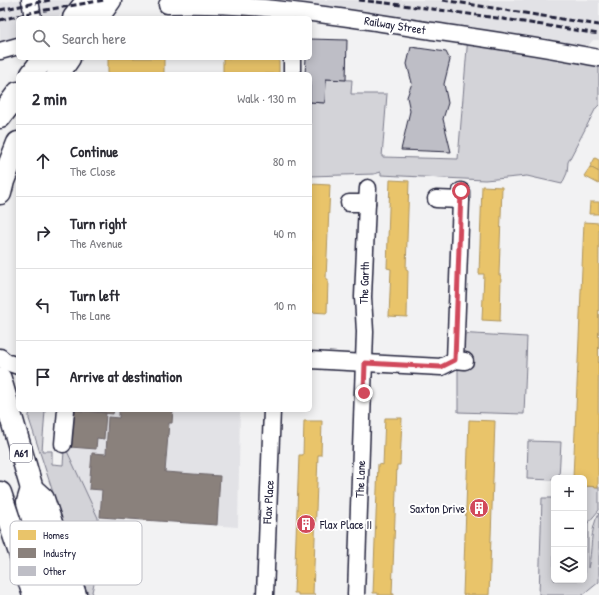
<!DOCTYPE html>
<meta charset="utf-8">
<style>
:root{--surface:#fff;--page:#f2f2f3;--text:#2b2b33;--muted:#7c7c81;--line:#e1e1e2}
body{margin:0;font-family:"Patrick Hand",sans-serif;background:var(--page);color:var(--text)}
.controls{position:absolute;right:12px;bottom:12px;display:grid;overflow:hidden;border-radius:6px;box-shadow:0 2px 10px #0003}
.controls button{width:36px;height:36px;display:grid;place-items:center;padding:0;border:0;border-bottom:1px solid var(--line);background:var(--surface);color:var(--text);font:20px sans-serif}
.stop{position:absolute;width:12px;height:12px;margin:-9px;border:3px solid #d1495b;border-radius:50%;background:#fff}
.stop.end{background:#d1495b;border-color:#fff;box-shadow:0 1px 4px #0008}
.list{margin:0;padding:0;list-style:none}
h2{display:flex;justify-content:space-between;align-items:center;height:52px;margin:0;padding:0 16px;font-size:17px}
h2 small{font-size:13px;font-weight:400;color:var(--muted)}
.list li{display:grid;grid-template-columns:26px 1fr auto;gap:12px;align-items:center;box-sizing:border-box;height:72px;padding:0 16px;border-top:1px solid var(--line)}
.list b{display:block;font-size:15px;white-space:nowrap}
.list p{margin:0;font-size:13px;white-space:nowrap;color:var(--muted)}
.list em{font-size:13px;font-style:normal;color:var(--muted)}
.icon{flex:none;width:22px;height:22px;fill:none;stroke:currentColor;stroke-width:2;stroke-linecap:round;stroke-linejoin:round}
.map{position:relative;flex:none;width:599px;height:595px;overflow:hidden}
.search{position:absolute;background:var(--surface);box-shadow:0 2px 10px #0003;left:16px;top:16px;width:296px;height:44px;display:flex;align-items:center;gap:10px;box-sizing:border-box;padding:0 14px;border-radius:6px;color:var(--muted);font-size:15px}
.panel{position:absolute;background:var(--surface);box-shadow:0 2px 10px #0003;left:16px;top:72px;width:296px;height:340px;border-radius:6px}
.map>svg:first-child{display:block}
</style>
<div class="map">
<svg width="599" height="595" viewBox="0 0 599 595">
<rect width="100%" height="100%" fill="#f2f2f3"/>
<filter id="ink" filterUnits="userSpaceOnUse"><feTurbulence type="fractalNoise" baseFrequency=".025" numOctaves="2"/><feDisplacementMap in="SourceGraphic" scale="8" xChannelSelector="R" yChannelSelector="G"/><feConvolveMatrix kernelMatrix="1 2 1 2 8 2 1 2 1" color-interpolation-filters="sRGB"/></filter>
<g filter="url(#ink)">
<!-- built -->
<g fill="#e2e2e6">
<polygon points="15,0 118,0 68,7 57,18 40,18 38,12 22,15 23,18 18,18 18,36 0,41 0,3"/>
<polygon points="286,0 599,0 599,40 593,40 588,46 377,15 334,7"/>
<polygon points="73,410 240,410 238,527 98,518 67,451"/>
</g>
<!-- green -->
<g fill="#d3d3d8" stroke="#7a7a8a">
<polygon points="468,36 599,58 599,105 596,108 568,162 567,173 562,184 527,176 485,180 381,175 381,172 374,174 310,176 310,102 325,103 326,79 352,80 351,94 387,94 382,157 458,159"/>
<polygon points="456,333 527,337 524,414 458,412 458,367"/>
<polygon points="32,410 45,410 42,451 52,451 52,464 63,465 64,451 67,451 98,518 98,566 92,592 94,595 89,595 81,578 29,419 29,415"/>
<polygon points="528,441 561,442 559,478 554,478 554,480 527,479"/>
<path d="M584,486L599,487V510L588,523V568C593,551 589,530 599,513V582L583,595H539L542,498H554V580H584Z"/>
</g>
<!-- homes -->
<g fill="#e9c46a" stroke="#ad935c">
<polygon points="232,17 280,17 280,18"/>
<rect x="108" y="58" width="56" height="16"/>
<rect x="223" y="58" width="56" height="16"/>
<polygon points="595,158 599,160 599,172 590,167"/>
<polygon points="590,167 599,172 599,184 584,176"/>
<polygon points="390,180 409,181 406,269 408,270 407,317 389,316 391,269 387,268"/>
<polygon points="311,184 330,185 326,279 328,279 327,313 310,312"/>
<polygon points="482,186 502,187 499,275 501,275 500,321 482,320 484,274 479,274"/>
<polygon points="590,202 599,202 599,214 589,214"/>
<polygon points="584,222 599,223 598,487 584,486 584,478 573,478"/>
<polygon points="385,418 402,418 400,465 397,465 392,594 394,594 394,595 378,595 378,593 373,593 378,464 383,465"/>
<polygon points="469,420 495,421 489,595 463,595"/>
<polygon points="304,421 322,421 321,455 318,455 313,594 315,594 314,595 298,595 298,593 294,593 299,455 303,455"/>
</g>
<!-- industry -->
<g fill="#8a817c" stroke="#6b6468">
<polygon points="73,410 114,410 113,414"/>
<polygon points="73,410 106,413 104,439 97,438 96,449 70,447"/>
<polygon points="119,410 173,410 172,423 169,423 165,472 220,476 217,525 100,517 102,490 89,489 92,453 106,454 108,417 119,418"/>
</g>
<!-- building -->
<g fill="#bebec6" stroke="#22223b">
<polygon points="310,39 347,40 346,80 326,79 325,103 310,102 310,74 305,74 306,58 310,58"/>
<polygon points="411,47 446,52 450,60 444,84 448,103 443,119 451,152 401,150 410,111 407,97 412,83 407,64"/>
</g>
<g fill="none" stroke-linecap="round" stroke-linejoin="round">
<defs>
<g id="minor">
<polyline points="30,0 33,18"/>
<path d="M167,5C256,2 344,17 432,31C487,39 544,47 599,58"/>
<polyline points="0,51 18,46"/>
<polyline points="292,74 292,58"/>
<polyline points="436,199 461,200 461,191"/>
<polyline points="349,203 367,203 368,188"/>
<polyline points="0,357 6,362 18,366"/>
<polyline points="310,360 441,367 455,360 465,361"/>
<polyline points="455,360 461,200"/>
<polyline points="63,444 66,410"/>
<polyline points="265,595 272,410"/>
<polyline points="356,595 365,332 363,297 367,203"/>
</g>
<g id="trunk">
<polyline points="74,18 88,0"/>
<polyline points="97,18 110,0"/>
<polyline points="32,74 44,58"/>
<polyline points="58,74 69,58"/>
<polyline points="0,117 18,93"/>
<polyline points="0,193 3,181 18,143"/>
<polyline points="0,379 32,489 43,499 75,595"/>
<polyline points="32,489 28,502 56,595"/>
<polyline points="0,493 34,595"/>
</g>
</defs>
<!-- minor casing -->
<use href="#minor" stroke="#22223b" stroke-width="19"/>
<!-- trunk casing -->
<use href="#trunk" stroke="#22223b" stroke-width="25"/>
<!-- minor -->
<use href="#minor" stroke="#fff" stroke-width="16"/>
<!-- trunk -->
<use href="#trunk" stroke="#fff" stroke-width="22"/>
<!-- rail -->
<g stroke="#22223b" stroke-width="3" stroke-dasharray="6 3" stroke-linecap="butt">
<path d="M359,0C440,9 519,21 599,34"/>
<polyline points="443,0 599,25"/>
<polyline points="0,10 50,0"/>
<polyline points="0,20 39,11 104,0"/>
</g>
</g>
</g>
<g fill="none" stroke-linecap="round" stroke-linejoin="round" filter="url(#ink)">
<!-- route -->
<polyline stroke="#d1495b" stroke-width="5" points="364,393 365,363 441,367 455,360 461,191"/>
</g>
<!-- icons -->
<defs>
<symbol id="building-disc" viewBox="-11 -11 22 22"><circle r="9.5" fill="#d1495b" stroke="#fff"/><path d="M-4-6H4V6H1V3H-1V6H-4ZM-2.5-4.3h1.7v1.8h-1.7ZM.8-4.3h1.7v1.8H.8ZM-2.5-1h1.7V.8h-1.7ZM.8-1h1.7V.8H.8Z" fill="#fff"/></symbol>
</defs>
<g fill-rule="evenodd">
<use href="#building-disc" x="468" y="497" width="22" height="22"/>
<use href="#building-disc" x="295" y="513" width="22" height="22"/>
</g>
<g text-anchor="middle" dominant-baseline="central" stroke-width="4" stroke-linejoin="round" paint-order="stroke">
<!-- shield labels -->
<rect fill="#fff" stroke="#646476" stroke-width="1" x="10" y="444" width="22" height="18" rx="3"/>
<g font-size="11" font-weight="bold" fill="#22223b">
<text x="21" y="453">A61</text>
</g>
<!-- street labels -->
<g font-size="12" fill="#22223b" stroke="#fff">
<text transform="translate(395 25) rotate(9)">Railway Street</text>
<text transform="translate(364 283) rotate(-88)">The Garth</text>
<text transform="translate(360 479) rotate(-88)">The Lane</text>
<text transform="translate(268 502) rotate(-87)">Flax Place</text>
</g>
<!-- poi labels -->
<g font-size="12" fill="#22223b" stroke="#fff" text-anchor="end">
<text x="465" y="508">Saxton Drive</text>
<text x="320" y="524" text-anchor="start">Flax Place II</text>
</g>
</g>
<!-- legend -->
<rect x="10" y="521" width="132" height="64" rx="6" fill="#fff" stroke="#bdbdc4" stroke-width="1"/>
<rect x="18" y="530" width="18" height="10" fill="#e9c46a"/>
<rect x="18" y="548" width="18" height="10" fill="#8a817c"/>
<rect x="18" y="566" width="18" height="10" fill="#bebec6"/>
<g font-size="11" fill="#22223b">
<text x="43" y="539">Homes</text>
<text x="43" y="557">Industry</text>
<text x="43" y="575">Other</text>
</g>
</svg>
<div class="controls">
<button>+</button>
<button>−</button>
<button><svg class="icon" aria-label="layers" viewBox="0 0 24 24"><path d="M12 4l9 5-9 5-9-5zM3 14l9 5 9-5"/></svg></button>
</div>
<div class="stop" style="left:461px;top:191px"></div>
<div class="stop end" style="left:364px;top:393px"></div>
<div class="search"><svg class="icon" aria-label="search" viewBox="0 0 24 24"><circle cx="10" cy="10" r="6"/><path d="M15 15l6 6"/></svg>Search here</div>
<section class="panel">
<h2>2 min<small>Walk · 130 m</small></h2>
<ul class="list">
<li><svg class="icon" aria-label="ahead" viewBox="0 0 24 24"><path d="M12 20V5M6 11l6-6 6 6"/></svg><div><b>Continue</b><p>The Close</p></div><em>80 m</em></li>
<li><svg class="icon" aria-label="right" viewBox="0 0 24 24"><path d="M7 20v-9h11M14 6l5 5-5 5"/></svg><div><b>Turn right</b><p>The Avenue</p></div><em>40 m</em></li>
<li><svg class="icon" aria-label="left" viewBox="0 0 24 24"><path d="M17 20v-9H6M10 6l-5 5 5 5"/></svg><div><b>Turn left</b><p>The Lane</p></div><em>10 m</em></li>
<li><svg class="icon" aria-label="arrive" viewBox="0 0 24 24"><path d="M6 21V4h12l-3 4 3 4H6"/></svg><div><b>Arrive at destination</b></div></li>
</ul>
</section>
</div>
